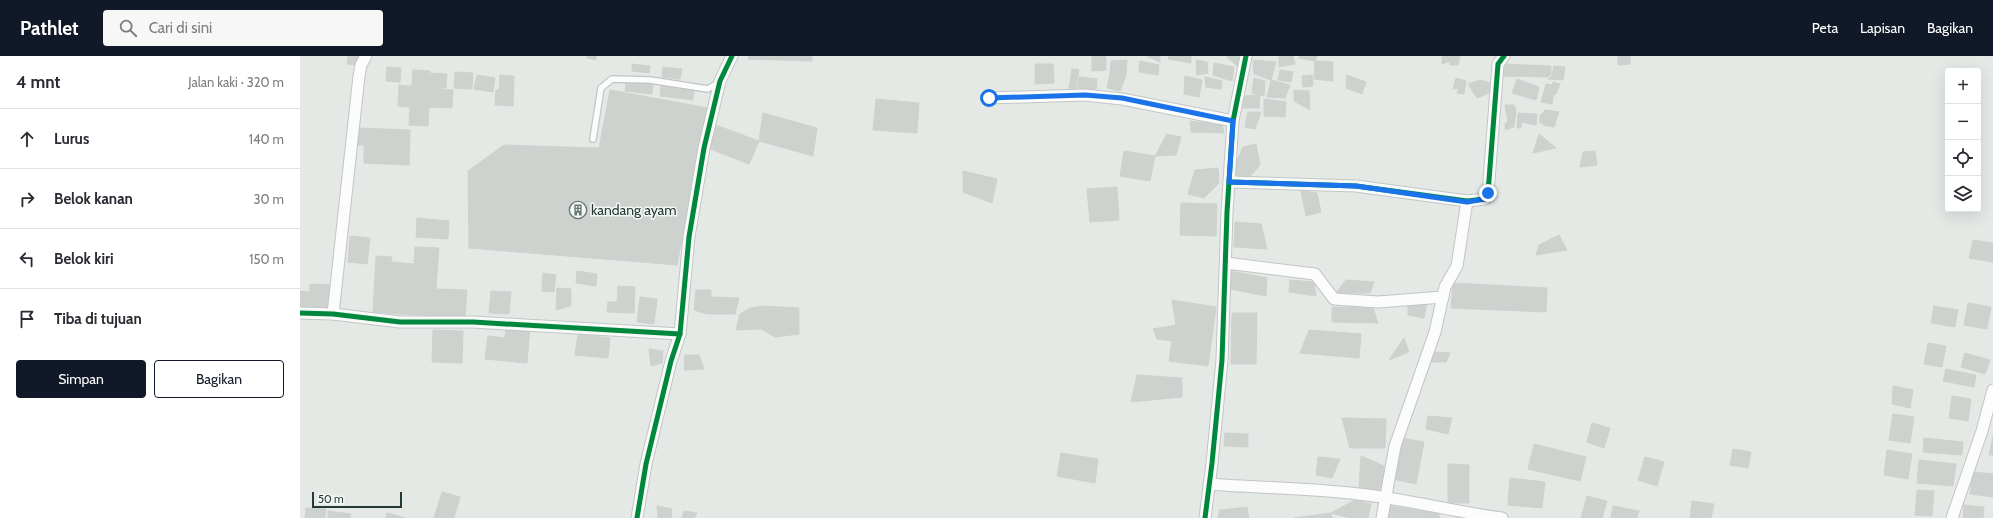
<!DOCTYPE html>
<html lang="id">
<meta charset="utf-8">
<style>
:root{--surface:#fff;--page:#f7f7f7;--text:#2b2b33;--muted:#7c7c81;--line:#e1e1e2;--accent:#111827}
body{margin:0;font-family:Cabin,sans-serif;background:var(--page);color:var(--text)}
.controls{position:absolute;right:12px;top:12px;display:grid;overflow:hidden;border-radius:4px;box-shadow:0 4px 16px #0002}
.controls button{width:36px;height:36px;display:grid;place-items:center;padding:0;border:0;border-bottom:1px solid var(--line);background:var(--surface);color:var(--text);font:20px sans-serif}
.scale{position:absolute;left:12px;bottom:10px;width:90px;box-sizing:border-box;padding-left:4px;border:2px solid #243a32;border-top:0;font-size:11px;line-height:14px;white-space:nowrap;color:#243a32;-webkit-text-stroke:3px #f3f8f5;paint-order:stroke}
.stop{position:absolute;width:12px;height:12px;margin:-9px;border:3px solid #1a73e8;border-radius:50%;background:#fff}
.stop.end{background:#1a73e8;border-color:#fff;box-shadow:0 1px 4px #0008}
.list{margin:0;padding:0;list-style:none}
h2{display:flex;justify-content:space-between;align-items:center;height:52px;margin:0;padding:0 16px;font-size:17px}
h2 small{font-size:13px;font-weight:400;color:var(--muted)}
.list li{display:grid;grid-template-columns:26px 1fr auto;gap:12px;align-items:center;box-sizing:border-box;height:60px;padding:0 16px;border-top:1px solid var(--line)}
.list b{display:block;font-size:15px;white-space:nowrap}
.list em{font-size:13px;font-style:normal;color:var(--muted)}
.actions{display:flex;gap:8px;padding:12px 16px}
.actions a{flex:1;padding:9px 0;border:1px solid var(--accent);border-radius:4px;text-align:center;font-size:14px;color:var(--accent)}
.actions .main{background:var(--accent);color:#fff}
.icon{flex:none;width:22px;height:22px;fill:none;stroke:currentColor;stroke-width:2;stroke-linecap:round;stroke-linejoin:round}
.map{position:relative;flex:none;width:1693px;height:462px;overflow:hidden}
header{display:flex;align-items:center;gap:24px;box-sizing:border-box;height:56px;padding:0 20px;background:var(--accent);color:#fff}
header strong{font-size:19px}
nav{display:flex;gap:22px;margin-inline-start:auto;font-size:14px}
.search{width:280px;height:36px;background:var(--page);display:flex;align-items:center;gap:10px;box-sizing:border-box;padding:0 14px;border-radius:4px;color:var(--muted);font-size:15px}
main{display:flex}
aside{flex:1;background:var(--surface)}
.map>svg:first-child{display:block}
</style>
<header>
<strong>Pathlet</strong>
<div class="search"><svg class="icon" aria-label="search" viewBox="0 0 24 24"><circle cx="10" cy="10" r="6"/><path d="M15 15l6 6"/></svg>Cari di sini</div>
<nav><a>Peta</a><a>Lapisan</a><a>Bagikan</a></nav>
</header>
<main>
<aside>
<h2>4 mnt<small>Jalan kaki · 320 m</small></h2>
<ul class="list">
<li><svg class="icon" aria-label="ahead" viewBox="0 0 24 24"><path d="M12 20V5M6 11l6-6 6 6"/></svg><div><b>Lurus</b></div><em>140 m</em></li>
<li><svg class="icon" aria-label="right" viewBox="0 0 24 24"><path d="M7 20v-9h11M14 6l5 5-5 5"/></svg><div><b>Belok kanan</b></div><em>30 m</em></li>
<li><svg class="icon" aria-label="left" viewBox="0 0 24 24"><path d="M17 20v-9H6M10 6l-5 5 5 5"/></svg><div><b>Belok kiri</b></div><em>150 m</em></li>
<li><svg class="icon" aria-label="arrive" viewBox="0 0 24 24"><path d="M6 21V4h12l-3 4 3 4H6"/></svg><div><b>Tiba di tujuan</b></div></li>
</ul>
<div class="actions"><a class="main">Simpan</a><a>Bagikan</a></div>
</aside>
<div class="map">
<svg width="1693" height="462" viewBox="0 0 1693 462">
<rect width="100%" height="100%" fill="#e4e9e6"/>
<!-- building -->
<g fill="#cdd2cf" stroke="#cdd2cf">
<polygon points="48,0 59,0 58,9 47,8"/>
<polygon points="287,0 296,0 296,4 287,2"/>
<polygon points="449,0 512,0 512,5 448,3"/>
<polygon points="792,0 806,0 806,14 792,15"/>
<polygon points="847,0 860,0 860,6"/>
<polygon points="869,0 891,0 891,7 868,3"/>
<polygon points="927,0 939,0 937,10 927,1"/>
<polygon points="979,0 993,0 995,8 979,11"/>
<polygon points="1000,0 1017,0 1015,5 999,2"/>
<polygon points="1147,0 1160,0 1158,9 1150,9 1150,5 1142,8 1142,1"/>
<polygon points="1318,0 1330,0 1330,8 1318,9"/>
<polygon points="827,4 826,19 810,17 811,5"/>
<polygon points="896,4 907,6 908,17 897,19"/>
<polygon points="953,4 976,6 971,24 954,18"/>
<polygon points="840,5 859,9 858,19 839,16"/>
<polygon points="1015,5 1033,6 1033,25 1014,23"/>
<polygon points="914,7 934,11 932,25 913,19"/>
<polygon points="332,8 350,10 349,17 332,15"/>
<polygon points="735,8 753,8 754,27 735,28"/>
<polygon points="1203,8 1251,10 1251,18 1248,21 1203,20"/>
<polygon points="1254,10 1265,11 1263,24 1248,23 1252,20"/>
<polygon points="87,11 101,12 100,26 86,25"/>
<polygon points="363,11 382,13 380,23 362,21"/>
<polygon points="772,13 779,14 776,33 769,32"/>
<polygon points="113,14 130,15 130,31 112,30"/>
<polygon points="980,14 993,16 991,26 978,24"/>
<polygon points="155,16 173,17 172,33 154,32"/>
<polygon points="131,17 147,18 146,32 130,31"/>
<polygon points="810,17 826,19 820,35 807,32"/>
<polygon points="177,19 195,22 193,36 174,33"/>
<polygon points="200,19 214,20 213,50 195,49 196,34 199,34"/>
<polygon points="1012,19 1013,30 1003,31 1002,20"/>
<polygon points="1047,19 1066,26 1062,38 1046,32"/>
<polygon points="885,20 902,24 899,41 884,38"/>
<polygon points="779,21 797,23 796,34 778,32"/>
<polygon points="905,21 922,25 921,33 906,31"/>
<polygon points="954,22 965,25 964,40 952,37"/>
<polygon points="1156,22 1166,25 1164,38 1157,37 1159,32 1153,33"/>
<polygon points="1217,23 1239,31 1236,44 1212,37"/>
<polygon points="971,24 990,29 985,42 967,41"/>
<polygon points="1180,24 1191,27 1191,36 1177,42 1168,28"/>
<polygon points="326,25 353,28 352,38 325,35"/>
<polygon points="1253,26 1260,28 1256,38 1253,40 1252,48 1241,46 1246,28 1252,29"/>
<polygon points="99,29 153,34 152,52 129,51 128,70 109,69 110,51 98,50"/>
<polygon points="361,30 394,34 393,44 360,40"/>
<polygon points="310,34 408,52 377,209 169,192 168,115 204,89 299,92"/>
<polygon points="994,34 1009,35 1010,54 994,45"/>
<polygon points="960,39 959,52 942,52 942,40"/>
<polygon points="576,43 619,47 617,77 573,74"/>
<polygon points="964,43 986,46 985,61 964,60"/>
<polygon points="1205,49 1214,49 1216,54 1214,71 1205,74 1205,68 1208,66"/>
<polygon points="1245,54 1259,56 1254,71 1243,69 1243,67 1240,67 1240,60"/>
<polygon points="948,56 961,56 955,73 945,71"/>
<polygon points="463,57 517,72 513,100 459,85"/>
<polygon points="1218,57 1237,58 1236,69 1222,66 1221,72 1217,72"/>
<polygon points="890,65 922,69 924,77 891,76"/>
<polygon points="413,68 459,85 449,108 408,92"/>
<polygon points="57,72 110,74 109,109 64,107 64,89 57,89"/>
<polygon points="867,78 881,81 876,99 855,100"/>
<polygon points="1239,78 1256,92 1233,97"/>
<polygon points="956,88 960,109 948,123 929,123 943,91"/>
<polygon points="824,95 855,100 850,125 820,120"/>
<polygon points="1295,95 1297,109 1280,111 1283,96"/>
<polygon points="918,112 919,127 904,142 888,138 895,114"/>
<polygon points="663,115 697,123 692,147 663,136"/>
<polygon points="817,131 819,164 790,166 787,133"/>
<polygon points="1001,135 1017,137 1021,156 1006,160"/>
<polygon points="881,147 917,148 916,180 880,179"/>
<polygon points="117,162 149,165 148,183 116,181"/>
<polygon points="935,166 961,168 967,193 934,191"/>
<polygon points="1259,179 1267,194 1236,199 1239,189"/>
<polygon points="50,180 70,182 67,208 48,206"/>
<polygon points="1673,184 1693,187 1693,206 1669,202"/>
<polygon points="115,191 139,192 136,233 167,234 165,262 73,256 76,200 92,201 91,206 114,208"/>
<polygon points="277,215 297,218 296,230 276,227"/>
<polygon points="931,215 967,222 966,240 930,233"/>
<polygon points="243,217 256,219 254,236 242,235"/>
<polygon points="990,224 1014,226 1016,240 989,236"/>
<polygon points="1046,224 1074,226 1070,237 1036,237"/>
<polygon points="1153,227 1247,232 1246,256 1151,252"/>
<polygon points="10,228 32,229 30,254 0,252 0,235 10,236"/>
<polygon points="318,230 335,231 334,257 307,256 308,246 317,246"/>
<polygon points="257,232 271,233 271,250 256,254"/>
<polygon points="396,234 411,234 411,241 439,242 435,258 407,258 394,254"/>
<polygon points="191,235 211,236 209,258 189,257"/>
<polygon points="340,241 357,243 354,268 337,266"/>
<polygon points="872,244 916,251 908,310 869,305 872,285 857,283 853,273 876,269"/>
<polygon points="1127,247 1124,262 1108,259 1108,249"/>
<polygon points="1668,247 1691,251 1687,273 1664,269"/>
<polygon points="463,250 499,252 499,278 475,281 461,273"/>
<polygon points="463,250 461,273 436,274 440,258 450,252"/>
<polygon points="1634,250 1658,254 1655,271 1631,267"/>
<polygon points="1032,251 1073,252 1078,267 1032,266"/>
<polygon points="932,257 957,257 956,308 931,308"/>
<polygon points="206,269 230,271 227,307 185,303 188,280 205,282"/>
<polygon points="133,274 163,275 162,307 132,306"/>
<polygon points="1009,274 1061,278 1059,302 1000,297"/>
<polygon points="278,278 310,282 308,302 275,299"/>
<polygon points="1104,282 1109,296 1089,304"/>
<polygon points="1628,287 1646,290 1642,311 1624,308"/>
<polygon points="349,293 363,295 362,307 351,310"/>
<polygon points="1135,296 1150,297 1146,306 1130,306"/>
<polygon points="1665,297 1690,304 1685,318 1661,311"/>
<polygon points="385,299 399,299 404,313 384,314"/>
<polygon points="1646,313 1676,319 1674,331 1643,325"/>
<polygon points="837,319 882,322 882,341 831,346"/>
<polygon points="1593,330 1613,334 1610,352 1592,348"/>
<polygon points="1652,340 1671,343 1668,365 1649,362"/>
<polygon points="1593,358 1614,361 1610,387 1589,384"/>
<polygon points="1128,360 1152,362 1148,378 1126,373"/>
<polygon points="1042,362 1086,363 1085,392 1050,392"/>
<polygon points="1292,367 1310,372 1304,392 1287,386"/>
<polygon points="925,377 948,378 948,391 924,390"/>
<polygon points="1693,381 1693,399 1689,399"/>
<polygon points="1101,382 1124,386 1116,428 1093,423"/>
<polygon points="1624,382 1663,386 1662,399 1623,396"/>
<polygon points="1234,388 1286,401 1280,425 1228,413"/>
<polygon points="1433,393 1451,396 1448,412 1430,409"/>
<polygon points="1587,394 1612,398 1608,423 1584,419"/>
<polygon points="761,397 798,403 795,427 757,420"/>
<polygon points="1061,400 1084,410 1082,434 1059,432"/>
<polygon points="1018,401 1040,403 1032,422 1016,419"/>
<polygon points="1345,401 1364,406 1357,430 1338,424"/>
<polygon points="1619,404 1656,408 1653,430 1617,427"/>
<polygon points="1148,408 1169,409 1169,447 1148,447"/>
<polygon points="1673,416 1693,418 1693,441 1670,438"/>
<polygon points="1210,422 1245,426 1242,452 1208,449"/>
<polygon points="1617,434 1634,435 1632,460 1615,459"/>
<polygon points="142,436 160,441 154,462 134,462"/>
<polygon points="1287,440 1307,445 1302,462 1281,462"/>
<polygon points="1055,444 1071,448 1068,462 1051,462 1031,457"/>
<polygon points="1392,445 1414,448 1411,462 1390,462"/>
<polygon points="1664,449 1684,451 1683,462 1663,462"/>
<polygon points="357,450 372,453 371,462 358,462"/>
<polygon points="1090,450 1139,458 1139,462 1088,462"/>
<polygon points="1313,450 1339,455 1337,462 1311,462"/>
<polygon points="947,451 949,462 918,462 920,454"/>
<polygon points="6,452 26,453 25,462 5,462"/>
<polygon points="28,455 51,458 50,462 28,462"/>
<polygon points="384,455 397,457 394,462 382,462"/>
<polygon points="87,457 106,462 86,462"/>
<polygon points="1031,457 1032,462 994,462"/>
</g>
<g fill="none" stroke-linecap="round" stroke-linejoin="round">
<defs>
<polyline id="service" points="293,83 301,32 312,23 350,24 408,33 419,26"/>
<g id="minor">
<polyline points="689,42 785,39 822,43 933,65"/>
<polyline points="929,126 1056,130 1167,145 1185,143 1188,137 1198,8 1204,0"/>
<polyline points="926,207 1015,218 1034,243 1078,246 1143,241"/>
<polyline points="0,257 33,258 100,266 173,266 380,278"/>
<polyline points="33,258 59,20 61,9 66,0"/>
<path d="M909,428C959,432 1009,432 1058,438C1107,443 1154,456 1202,462"/>
<polyline points="337,462 346,408 371,305 380,278 389,181 404,92 420,25 432,0"/>
<polyline points="905,462 912,407 922,304 927,156 933,65 946,0"/>
<polyline points="1082,462 1095,390 1135,276 1145,231 1157,210 1167,145"/>
<polyline points="1652,462 1682,375 1693,334"/>
</g>
</defs>
<!-- service casing -->
<use href="#service" stroke="#c1c6c3" stroke-width="8"/>
<!-- minor casing -->
<use href="#minor" stroke="#c1c6c3" stroke-width="13"/>
<!-- service -->
<use href="#service" stroke="#fbfcfb" stroke-width="5.5"/>
<!-- minor -->
<use href="#minor" stroke="#fbfcfb" stroke-width="11"/>
<defs>
<g id="cycleway">
<polyline points="929,126 1056,130 1167,145 1185,143 1188,137 1198,8 1204,0"/>
<polyline points="0,257 33,258 100,266 173,266 380,278"/>
<polyline points="337,462 346,408 371,305 380,278 389,181 404,92 420,25 432,0"/>
<polyline points="905,462 912,407 922,304 927,156 933,65 946,0"/>
</g>
</defs>
<!-- cycleway casing -->
<use href="#cycleway" stroke="#f3f8f5" stroke-width="8"/>
<!-- cycleway -->
<use href="#cycleway" stroke="#00873e" stroke-width="5"/>
</g>
<g fill="none" stroke-linecap="round" stroke-linejoin="round">
<!-- route -->
<polyline stroke="#1a73e8" stroke-width="5" points="689,42 785,39 822,42 933,65 929,126 1056,130 1167,146 1185,143 1188,137"/>
</g>
<!-- icons -->
<defs>
<symbol id="building-ring" viewBox="-11 -11 22 22"><circle r="9.5" fill="#f3f8f5" stroke="#677771" stroke-width="1.5"/><path d="M-4-6H4V6H1V3H-1V6H-4ZM-2.5-4.3h1.7v1.8h-1.7ZM.8-4.3h1.7v1.8H.8ZM-2.5-1h1.7V.8h-1.7ZM.8-1h1.7V.8H.8Z" fill="#677771"/></symbol>
</defs>
<g fill-rule="evenodd">
<use href="#building-ring" x="268" y="144" width="20" height="20"/>
</g>
<g text-anchor="middle" dominant-baseline="central" stroke-width="3" stroke-linejoin="round" paint-order="stroke">
<!-- poi labels -->
<g font-size="14" fill="#243a32" stroke="#f3f8f5" text-anchor="start">
<text x="291" y="154">kandang ayam</text>
</g>
</g>
</svg>
<div class="controls">
<button>+</button>
<button>−</button>
<button><svg class="icon" aria-label="locate" viewBox="0 0 24 24"><circle cx="12" cy="12" r="6"/><path d="M12 2v4M12 18v4M2 12h4M18 12h4"/></svg></button>
<button><svg class="icon" aria-label="layers" viewBox="0 0 24 24"><path d="M12 4l9 5-9 5-9-5zM3 14l9 5 9-5"/></svg></button>
</div>
<div class="scale">50 m</div>
<div class="stop" style="left:689px;top:42px"></div>
<div class="stop end" style="left:1188px;top:137px"></div>
</div>
</main>
